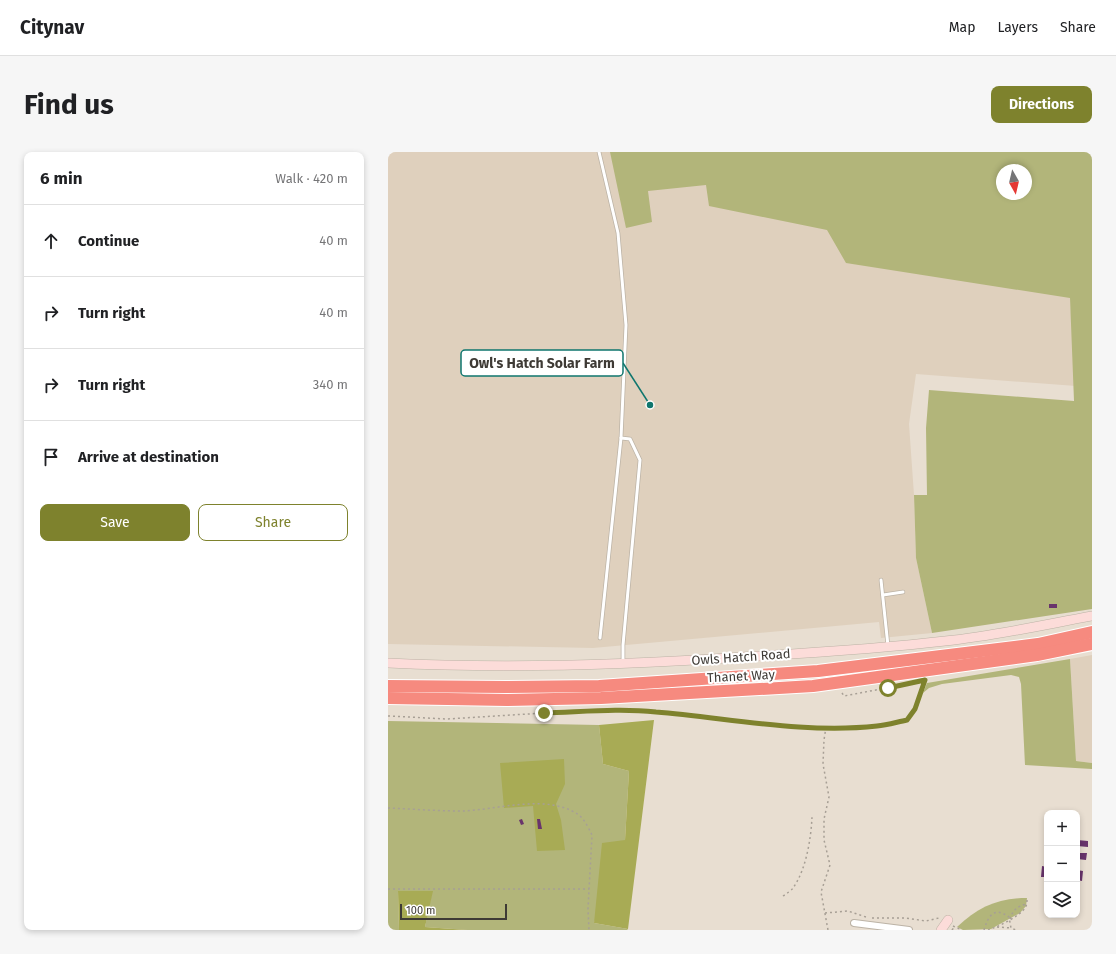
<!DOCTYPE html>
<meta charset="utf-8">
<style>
:root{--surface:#fff;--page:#f6f6f6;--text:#202124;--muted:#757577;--line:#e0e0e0;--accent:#7e822d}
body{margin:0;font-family:"Fira Sans",sans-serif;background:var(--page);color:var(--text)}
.controls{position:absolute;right:12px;bottom:12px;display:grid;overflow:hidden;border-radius:8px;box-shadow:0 2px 6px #0003}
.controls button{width:36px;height:36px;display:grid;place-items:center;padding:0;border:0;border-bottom:1px solid var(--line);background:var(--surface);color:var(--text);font:20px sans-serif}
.compass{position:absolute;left:608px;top:12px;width:36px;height:36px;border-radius:50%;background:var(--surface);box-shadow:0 2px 6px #0003;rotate:172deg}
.scale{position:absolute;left:12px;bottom:10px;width:107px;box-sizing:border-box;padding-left:4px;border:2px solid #3e3a35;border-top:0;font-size:11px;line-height:14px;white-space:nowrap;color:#3e3a35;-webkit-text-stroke:3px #fff;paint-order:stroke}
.stop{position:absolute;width:12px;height:12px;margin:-9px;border:3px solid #7e822d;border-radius:50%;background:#fff}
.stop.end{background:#7e822d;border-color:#fff;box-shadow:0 1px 4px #0008}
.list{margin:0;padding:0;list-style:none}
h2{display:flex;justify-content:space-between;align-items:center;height:52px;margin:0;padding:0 16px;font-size:17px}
h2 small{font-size:13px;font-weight:400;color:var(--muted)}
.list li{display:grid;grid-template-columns:26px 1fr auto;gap:12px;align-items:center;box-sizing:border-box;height:72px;padding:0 16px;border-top:1px solid var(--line)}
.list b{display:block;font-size:15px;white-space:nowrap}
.list em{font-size:13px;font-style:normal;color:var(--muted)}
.actions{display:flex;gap:8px;padding:12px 16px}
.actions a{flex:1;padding:9px 0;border:1px solid var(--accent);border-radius:8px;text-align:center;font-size:14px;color:var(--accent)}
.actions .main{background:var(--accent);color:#fff}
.icon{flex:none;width:22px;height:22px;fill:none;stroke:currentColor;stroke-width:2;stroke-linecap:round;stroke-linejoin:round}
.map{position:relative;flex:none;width:704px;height:778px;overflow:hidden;border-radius:8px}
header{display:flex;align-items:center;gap:24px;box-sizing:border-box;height:56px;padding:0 20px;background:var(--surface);border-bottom:1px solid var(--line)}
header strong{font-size:19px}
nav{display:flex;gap:22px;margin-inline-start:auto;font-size:14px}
.intro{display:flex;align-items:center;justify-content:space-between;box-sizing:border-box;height:96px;padding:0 24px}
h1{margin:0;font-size:28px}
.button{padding:10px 18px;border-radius:8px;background:var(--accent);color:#fff;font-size:14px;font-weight:700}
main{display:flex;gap:24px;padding:0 24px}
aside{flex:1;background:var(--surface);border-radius:8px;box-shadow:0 2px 6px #0003}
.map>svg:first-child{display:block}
</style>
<header>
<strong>Citynav</strong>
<nav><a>Map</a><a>Layers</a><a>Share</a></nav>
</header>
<div class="intro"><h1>Find us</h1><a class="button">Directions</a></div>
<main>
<aside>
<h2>6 min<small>Walk · 420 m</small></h2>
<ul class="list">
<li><svg class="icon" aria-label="ahead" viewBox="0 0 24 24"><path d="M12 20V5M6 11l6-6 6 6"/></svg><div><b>Continue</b></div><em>40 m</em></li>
<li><svg class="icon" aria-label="right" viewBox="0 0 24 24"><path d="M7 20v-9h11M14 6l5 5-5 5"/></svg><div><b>Turn right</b></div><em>40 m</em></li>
<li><svg class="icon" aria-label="right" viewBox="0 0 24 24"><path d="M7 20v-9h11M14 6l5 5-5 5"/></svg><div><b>Turn right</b></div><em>340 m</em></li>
<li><svg class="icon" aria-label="arrive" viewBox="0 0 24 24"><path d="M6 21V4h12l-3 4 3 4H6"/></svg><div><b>Arrive at destination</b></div></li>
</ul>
<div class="actions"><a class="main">Save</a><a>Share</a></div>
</aside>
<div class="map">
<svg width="704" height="778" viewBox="0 0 704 778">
<rect width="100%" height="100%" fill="#e8ded1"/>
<!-- built -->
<g fill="#dfd0bd" fill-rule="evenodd">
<path d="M0,0H672L688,234L528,222L521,272L526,343L528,406L544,481L493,486L491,470L205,496L0,492ZM614,18H638V42H614Z"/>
<polygon points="704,503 704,611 688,609 682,507"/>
</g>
<!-- green -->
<g fill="#b2b57a" fill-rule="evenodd">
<path d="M222,0H704V457L544,481L528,406L526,343H539L538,276L541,238L686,249L682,146L458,111L439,78L321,54L318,33L260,39L264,70L238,76ZM614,18H638V42H614Z"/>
<polygon points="682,507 688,609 704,611 704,617 637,613 633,532 631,525 623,523 554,532 541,536 535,541 539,531"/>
<polygon points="0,569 211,573 215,612 241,619 237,688 206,771 240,777 239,778 79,778 37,775 44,740 10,739 11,778 0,778"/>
<path d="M639,746L638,754L632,761L603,777L575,778L569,775C590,755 610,746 639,746Z"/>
</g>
<!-- forest -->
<g fill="#a8ab55">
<polygon points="266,568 240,777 206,771 214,691 237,688 241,619 215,612 211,573"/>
<polygon points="176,607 177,632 168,652 173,668 177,698 149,699 145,654 116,656 112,611"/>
<polygon points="10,739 45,739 37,775 79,778 11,778"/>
</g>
<!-- building -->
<g fill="#69346c">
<rect x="661" y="452" width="8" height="4"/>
<polygon points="134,667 136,672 133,673 131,668"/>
<polygon points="149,667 152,667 154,677 150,677"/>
<polygon points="689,688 700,689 700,695 689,694"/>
<polygon points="690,701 699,701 698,708 689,707"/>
<polygon points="654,714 659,715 659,725 653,725"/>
<polygon points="689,718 695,719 694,729 689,728"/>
</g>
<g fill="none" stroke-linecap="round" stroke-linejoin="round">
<defs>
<g id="lane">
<polyline points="211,0 230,81 238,173 233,286 212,486"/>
<polyline points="233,286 242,287 252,308 235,493 235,511"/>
<polyline points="493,428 500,494"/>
<polyline points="495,443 515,440"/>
</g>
<polyline id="street" points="466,771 521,778"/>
<g id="secondary">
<path d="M0,511C119,517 237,513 355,505C422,501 490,497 557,489C606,484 655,473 704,464"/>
<polyline points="553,778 560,768"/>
</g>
<g id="highway">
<polyline points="0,534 117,535 211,534 430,519 650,492 704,480"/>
<polyline points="0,546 119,548 213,546 425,534 649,503 704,492"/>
</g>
</defs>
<!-- lane casing -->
<use href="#lane" stroke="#bcb3a6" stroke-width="4.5"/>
<!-- street casing -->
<use href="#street" stroke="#bcb3a6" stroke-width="8"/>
<!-- secondary casing -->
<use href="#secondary" stroke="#bcb3a6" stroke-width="10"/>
<!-- highway casing -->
<use href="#highway" stroke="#fff" stroke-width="14"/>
<!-- path -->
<g stroke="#a79f95" stroke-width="1.5" stroke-dasharray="2 3" stroke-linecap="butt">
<polyline points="454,541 456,544 535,529"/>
<polyline points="0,564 59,567 156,561 232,559 267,559 419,576 453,576 490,574 519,568 527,557 537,528 539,528"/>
<polyline points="438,575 436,588 435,612 441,645 436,667 436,688 442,713 433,740 440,778"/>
<path d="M0,656C24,657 49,659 74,659C109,658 159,641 191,663C197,668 201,677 204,683L200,757L201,778"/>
<polyline points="0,737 201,737"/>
<path d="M395,744C399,741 403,739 405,736C418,718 423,687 424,665"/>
<polyline points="437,761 460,759 478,765"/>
<polyline points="484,766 518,766 538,769 551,766"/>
<path d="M622,767C625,758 629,754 639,752"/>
<polyline points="565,774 574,778"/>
<polyline points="609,775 623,776"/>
<polyline points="564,778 567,774"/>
<path d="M596,778C600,764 606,754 621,765L623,776L628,778"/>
<path d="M600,778C610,775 632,764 637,756C639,753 639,750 639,746"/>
</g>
<!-- lane -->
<use href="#lane" stroke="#fff" stroke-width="3"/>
<!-- street -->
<use href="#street" stroke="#fff" stroke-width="6"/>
<!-- secondary -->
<use href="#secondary" stroke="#fcdcd9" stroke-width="9"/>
<!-- highway -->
<use href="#highway" stroke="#f68a7f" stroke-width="12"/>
</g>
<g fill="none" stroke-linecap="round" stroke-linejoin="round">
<!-- route -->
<path stroke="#7e822d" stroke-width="5" d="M156,561C193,560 231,556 268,560C341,566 416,582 489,574C499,573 509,570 519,568L527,557L537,528L500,536"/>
</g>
<g text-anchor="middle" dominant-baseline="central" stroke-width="4" stroke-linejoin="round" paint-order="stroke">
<!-- street labels -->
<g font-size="13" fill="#3e3a35" stroke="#fff">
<text transform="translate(353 505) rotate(-4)">Owls Hatch Road</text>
<text transform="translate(353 524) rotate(-3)">Thanet Way</text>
</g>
</g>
<!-- callouts -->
<path fill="none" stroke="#0f766e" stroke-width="1.5" d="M262 253L235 211"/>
<circle fill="#0f766e" stroke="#fff" stroke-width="1.5" cx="262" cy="253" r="4"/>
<rect fill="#fff" stroke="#0f766e" stroke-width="1.5" x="73" y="198" width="162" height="26" rx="4"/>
<g font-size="14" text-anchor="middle" font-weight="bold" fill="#3e3a35">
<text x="154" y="216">Owl's Hatch Solar Farm</text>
</g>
</svg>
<div class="controls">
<button>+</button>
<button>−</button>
<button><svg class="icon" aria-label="layers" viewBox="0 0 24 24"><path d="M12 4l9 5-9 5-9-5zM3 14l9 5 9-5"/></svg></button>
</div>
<svg class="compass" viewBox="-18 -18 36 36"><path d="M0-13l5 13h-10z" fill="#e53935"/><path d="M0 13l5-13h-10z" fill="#757577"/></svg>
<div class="scale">100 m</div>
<div class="stop" style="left:500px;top:536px"></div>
<div class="stop end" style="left:156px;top:561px"></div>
</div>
</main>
